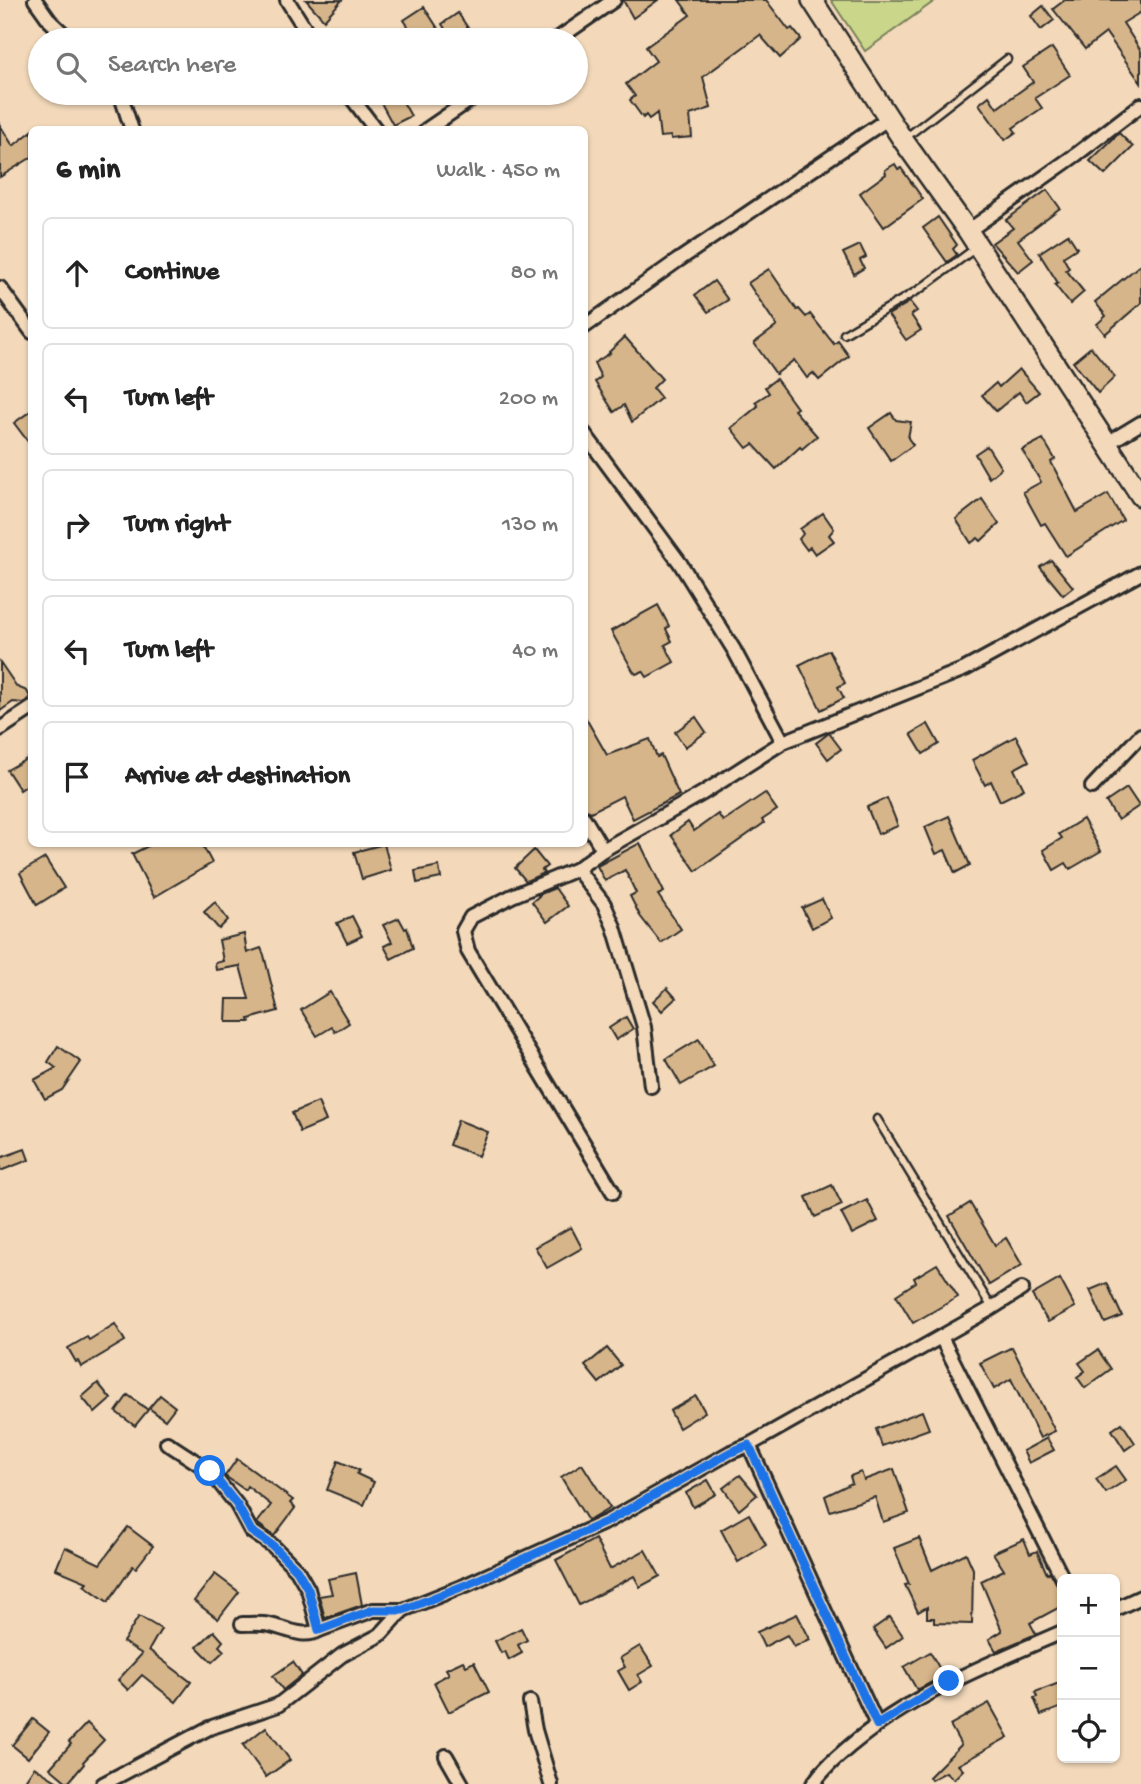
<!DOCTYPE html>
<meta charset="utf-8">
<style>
:root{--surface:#fff;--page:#f6f6f6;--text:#222;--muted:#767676;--line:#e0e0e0}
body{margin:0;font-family:"Gochi Hand",sans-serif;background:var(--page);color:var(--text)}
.controls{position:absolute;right:21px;bottom:21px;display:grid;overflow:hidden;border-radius:10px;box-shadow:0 2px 5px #0004}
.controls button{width:63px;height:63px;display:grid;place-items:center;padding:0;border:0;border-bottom:2px solid var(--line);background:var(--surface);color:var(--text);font:35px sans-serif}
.stop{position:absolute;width:21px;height:21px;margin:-16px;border:5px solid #1a73e8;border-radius:50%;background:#fff}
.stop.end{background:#1a73e8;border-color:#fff;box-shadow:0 2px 7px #0008}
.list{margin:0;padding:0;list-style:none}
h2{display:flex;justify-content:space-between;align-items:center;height:91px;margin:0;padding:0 28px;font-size:30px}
h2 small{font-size:23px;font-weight:400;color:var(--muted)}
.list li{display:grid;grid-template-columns:46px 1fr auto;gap:21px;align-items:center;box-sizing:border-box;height:112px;margin:0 14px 14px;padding:0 14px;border:2px solid var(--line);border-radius:10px}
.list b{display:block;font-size:26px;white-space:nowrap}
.list em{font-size:23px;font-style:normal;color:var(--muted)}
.icon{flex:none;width:38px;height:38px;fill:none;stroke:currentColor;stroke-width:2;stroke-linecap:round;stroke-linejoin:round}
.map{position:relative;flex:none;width:1141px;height:1784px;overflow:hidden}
.search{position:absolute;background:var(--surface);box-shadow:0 2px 5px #0004;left:28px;top:28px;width:560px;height:77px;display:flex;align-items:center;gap:18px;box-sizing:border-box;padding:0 24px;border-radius:38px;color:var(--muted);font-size:26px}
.panel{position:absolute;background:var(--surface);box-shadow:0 2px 5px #0004;left:28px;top:126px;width:560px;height:721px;border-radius:10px}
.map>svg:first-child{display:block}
</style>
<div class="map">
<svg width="1141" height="1784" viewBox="0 0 1141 1784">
<rect width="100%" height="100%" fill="#f3d9ba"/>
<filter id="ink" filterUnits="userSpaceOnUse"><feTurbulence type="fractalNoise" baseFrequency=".0143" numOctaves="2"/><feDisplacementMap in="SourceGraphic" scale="14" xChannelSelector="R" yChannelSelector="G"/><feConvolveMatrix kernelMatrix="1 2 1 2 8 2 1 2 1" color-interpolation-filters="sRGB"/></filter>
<g filter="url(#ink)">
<!-- green -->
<polygon fill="#cad78b" stroke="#7a815b" stroke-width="2" points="831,0 936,0 865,51"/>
<!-- building -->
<g fill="#d7b58a" stroke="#2b2b2b" stroke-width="2">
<polygon points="306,0 342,0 324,20"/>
<polygon points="623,0 658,0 633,18"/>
<polygon points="679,0 766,0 789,30 792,28 801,39 780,58 760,35 703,77 711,108 690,115 692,137 671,139 671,136 660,137 657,113 649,119 646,115 643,118 630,100 635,96 626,84 656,61 646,47 690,15"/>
<polygon points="1065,0 1141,0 1141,12 1123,23 1141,51 1141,83 1106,33 1085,49 1053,9"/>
<polygon points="1043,6 1054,20 1041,30 1031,16"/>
<polygon points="424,7 439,30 423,40 417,40 404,20"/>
<polygon points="458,13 476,40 452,40 442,24"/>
<polygon points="1052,48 1070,75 1035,98 1042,108 1013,128 1016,132 1005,140 979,104 989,96 997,108 1033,82 1023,67"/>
<polygon points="395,93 398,93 411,116 393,125 380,101"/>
<polygon points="0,125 13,146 32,131 32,157 0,177"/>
<polygon points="1119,133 1133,147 1105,175 1090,161"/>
<polygon points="895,164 898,169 901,168 923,199 884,227 860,193 886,174 885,170"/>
<polygon points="1047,190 1060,208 1018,240 1033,260 1018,272 992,243 1013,228 1006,220"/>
<polygon points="938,217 957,245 953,249 957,255 947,262 923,228"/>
<polygon points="1068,234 1077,248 1063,257 1069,268 1066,270 1084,292 1070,304 1055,285 1058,283 1039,253"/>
<polygon points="860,245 866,257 860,260 864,268 854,274 843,253"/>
<polygon points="1141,264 1141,303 1105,334 1097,324 1106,316 1095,302"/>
<polygon points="769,269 797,310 799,309 806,317 810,314 834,344 838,341 849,356 819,380 813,373 807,378 794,360 776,374 754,343 777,326 748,283"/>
<polygon points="714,281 728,300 708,312 695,295"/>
<polygon points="910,302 917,311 911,315 921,330 906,340 888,315"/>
<polygon points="625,337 662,379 653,388 661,398 632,422 624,405 614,412 595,382 601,377 594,363 610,353 609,352"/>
<polygon points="1091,347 1115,377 1098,393 1073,362"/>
<polygon points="1019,369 1039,392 1026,402 1019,392 996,411 982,395 996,383 999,387"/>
<polygon points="776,379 797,408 794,410 817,436 802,449 800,447 776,469 753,444 747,448 731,428 758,406 755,402 769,393 765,387"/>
<polygon points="32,410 32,447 14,423"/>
<polygon points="891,413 896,420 911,422 908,438 913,445 891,461 869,428"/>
<polygon points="1043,439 1055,459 1051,462 1077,512 1108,494 1123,520 1066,556 1045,523 1041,525 1023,492 1041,482 1022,450"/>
<polygon points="987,446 1001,468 989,478 975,454"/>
<polygon points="982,499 999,524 981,541 978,538 971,543 956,519"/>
<polygon points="823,513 834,529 829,535 834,541 815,554 810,547 807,550 799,539 803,534 800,529"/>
<polygon points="1051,560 1073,587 1063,595 1040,567"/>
<polygon points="658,605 669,626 666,629 672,641 665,645 674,662 647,677 643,671 636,674 633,671 611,631"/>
<polygon points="829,650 845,683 838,687 844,698 821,710 799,665"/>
<polygon points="0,662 17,687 27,691 30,697 24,703 13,702 0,711"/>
<polygon points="584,715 607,755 650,739 657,757 661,755 679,795 633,819 622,796 591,812 584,809"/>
<polygon points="696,717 706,732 685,747 675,732"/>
<polygon points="928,724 939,744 923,754 911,734"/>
<polygon points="829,733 841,749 828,759 816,743"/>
<polygon points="1016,736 1029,761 1014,769 1024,789 1000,801 991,781 985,785 972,760"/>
<polygon points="32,756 32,782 20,790 7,770"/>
<polygon points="1127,788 1139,806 1118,820 1106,802"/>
<polygon points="765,793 777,810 762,820 764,823 696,871 671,835 688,822 694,831 718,814 723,821"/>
<polygon points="887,798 898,826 878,834 867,807"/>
<polygon points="949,816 970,865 955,873 945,850 936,854 925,827"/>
<polygon points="1083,819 1101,851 1070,869 1066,863 1054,870 1043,850 1062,838 1059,834"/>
<polygon points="640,843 664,892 658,895 681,929 661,943 640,916 630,896 636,893 625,870 605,881 597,866"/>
<polygon points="152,844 202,844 212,863 154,897 132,854"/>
<polygon points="384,844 391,870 362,879 354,852"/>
<polygon points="534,850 547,866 542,870 544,873 526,881 515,868"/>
<polygon points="45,858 64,888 37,905 20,873"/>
<polygon points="439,866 441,878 417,883 415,871"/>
<polygon points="555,888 568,906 547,922 532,902 539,896 538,895"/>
<polygon points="822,899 831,918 812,928 802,908"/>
<polygon points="215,902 228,920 219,929 204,912"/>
<polygon points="352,916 362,936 347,943 337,923"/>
<polygon points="399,918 405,929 407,928 413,948 391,959 384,946 392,942 383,925"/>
<polygon points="244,934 247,953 261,948 264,955 278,1011 249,1019 250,1022 226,1022 227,999 249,999 240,966 216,970 215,963 223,961 219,940"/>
<polygon points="667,988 676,998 662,1011 653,1001"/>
<polygon points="330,992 349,1023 335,1032 332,1027 317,1036 301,1010"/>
<polygon points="626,1017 633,1029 616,1040 609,1028"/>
<polygon points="699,1039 714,1066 681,1085 666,1059"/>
<polygon points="58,1046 81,1062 62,1090 45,1099 34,1080 56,1068 48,1062"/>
<polygon points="318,1102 326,1121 300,1132 292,1113"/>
<polygon points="458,1120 488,1132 478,1156 449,1145"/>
<polygon points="25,1149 29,1160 0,1171 0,1158"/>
<polygon points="832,1185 842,1205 815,1217 806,1197"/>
<polygon points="867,1200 878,1221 852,1234 841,1213"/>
<polygon points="970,1203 995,1245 1006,1238 1022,1265 989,1285 949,1216"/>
<polygon points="571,1227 582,1248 547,1268 535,1247"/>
<polygon points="937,1264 958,1297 913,1323 896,1295 916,1282 914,1278"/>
<polygon points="1060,1279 1075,1307 1048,1322 1032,1295"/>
<polygon points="1107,1283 1122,1316 1105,1323 1090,1290"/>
<polygon points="115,1324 125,1341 81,1367 78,1361 76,1362 68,1348 87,1337 89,1340"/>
<polygon points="1012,1347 1055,1431 1040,1438 1011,1379 994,1389 980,1363"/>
<polygon points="607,1348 621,1365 599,1383 585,1366"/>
<polygon points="1098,1350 1111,1369 1085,1388 1077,1377 1085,1371 1079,1363"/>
<polygon points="98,1383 111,1399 95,1413 82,1397"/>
<polygon points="128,1395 148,1410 135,1426 116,1412"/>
<polygon points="160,1395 175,1407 165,1420 149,1408"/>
<polygon points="696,1396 705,1412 679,1428 670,1411"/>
<polygon points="922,1411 929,1429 882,1446 876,1429"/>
<polygon points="1122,1423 1135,1443 1125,1450 1112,1430"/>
<polygon points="1047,1438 1054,1450 1029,1463 1023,1451"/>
<polygon points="237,1459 293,1500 290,1503 295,1508 274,1536 257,1523 271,1505 247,1486 245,1490 225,1476"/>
<polygon points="338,1461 359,1470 357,1474 374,1482 364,1505 327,1490"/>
<polygon points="582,1464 610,1508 588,1521 561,1477"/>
<polygon points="1116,1466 1126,1480 1106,1493 1096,1479"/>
<polygon points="894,1469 909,1513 883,1522 875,1497 830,1511 825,1496 852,1483 850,1476 861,1472 864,1480"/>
<polygon points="740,1475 757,1495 739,1510 723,1488"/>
<polygon points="708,1480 716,1494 693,1507 686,1493"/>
<polygon points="749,1514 766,1545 738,1562 721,1530"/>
<polygon points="128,1527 153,1546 136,1568 133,1566 108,1602 84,1585 87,1582 56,1569 65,1547 100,1564"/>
<polygon points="919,1538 932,1570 966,1553 973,1569 972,1624 934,1623 934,1618 927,1618 927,1607 918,1612 905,1585 909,1584 894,1548"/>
<polygon points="595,1539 610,1569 645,1550 660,1576 640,1587 634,1576 579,1605 556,1560"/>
<polygon points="1024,1539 1030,1554 1037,1551 1047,1574 1050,1572 1060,1587 1062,1592 1062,1606 1030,1623 1036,1634 996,1651 989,1639 1002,1631 981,1581 1004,1570 993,1553"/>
<polygon points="356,1573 362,1605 325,1618 319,1596 332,1594 328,1579"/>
<polygon points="215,1574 239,1592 218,1619 194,1601"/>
<polygon points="797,1614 810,1639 794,1647 787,1635 764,1647 757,1632"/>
<polygon points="139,1616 161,1629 149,1650 191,1682 176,1702 142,1675 128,1690 118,1680 142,1654 123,1642"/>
<polygon points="890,1617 903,1636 886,1648 873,1629"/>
<polygon points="521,1628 527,1640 518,1645 522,1653 509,1660 505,1651 501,1653 495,1641"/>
<polygon points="214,1631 223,1641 219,1646 224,1651 212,1662 197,1647"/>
<polygon points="640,1646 653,1666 638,1675 642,1682 629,1690 618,1671 625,1667 620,1658"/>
<polygon points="930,1652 944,1676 917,1690 904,1667"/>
<polygon points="463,1661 466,1666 474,1662 489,1692 449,1712 434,1682 449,1674 446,1669"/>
<polygon points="293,1662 302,1675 283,1690 273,1676"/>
<polygon points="1062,1682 1062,1707 1041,1715 1034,1698 1037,1697 1035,1692"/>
<polygon points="989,1703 1008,1737 958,1765 963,1770 954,1779 946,1772 931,1780 929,1777 961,1745 950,1725"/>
<polygon points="33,1719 49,1732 28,1758 12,1745"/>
<polygon points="87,1723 104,1740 83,1762 84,1764 68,1783 50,1768 71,1744 69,1742"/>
<polygon points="266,1727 290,1760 266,1777 243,1745"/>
<polygon points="34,1767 61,1784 23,1784"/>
</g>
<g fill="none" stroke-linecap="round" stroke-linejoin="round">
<defs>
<g id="lane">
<polyline points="904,139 1007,59"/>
<polyline points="844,334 920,289 977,247"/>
<polyline points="877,1119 992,1308"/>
</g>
<g id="street">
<polyline points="35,0 50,21 70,40"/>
<polyline points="287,0 312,40"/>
<polyline points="556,40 614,0"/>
<polyline points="120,93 132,130"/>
<polyline points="348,93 376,130"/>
<polyline points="426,130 480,93"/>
<polyline points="968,231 1077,154 1141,105"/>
<polyline points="0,288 32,332"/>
<polyline points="584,327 677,261 889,118"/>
<polyline points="584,433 680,563 734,650 783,742"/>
<polyline points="1108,443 1141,423"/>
<polyline points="0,729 32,708"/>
<polyline points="1092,787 1141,735"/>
<polyline points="584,818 603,850"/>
<polyline points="577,869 604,904 614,927 644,1027 651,1086"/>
<polyline points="613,1192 468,951 463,931 471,917 512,896 577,869 603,850 703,793 783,742 965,669 1141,573"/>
<polyline points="941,1337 1063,1579"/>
<polyline points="167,1443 210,1471 237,1505 251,1531 273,1546 297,1570 308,1589 319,1630 373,1610 403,1610 466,1585 608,1521 731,1452 749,1445 992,1308 1022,1289"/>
<polyline points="749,1445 877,1725"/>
<polyline points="1115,1609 1141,1597"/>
<path d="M242,1624C251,1624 261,1623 270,1625C285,1628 304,1639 319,1630"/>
<polyline points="530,1702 535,1730 551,1784"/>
<polyline points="446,1756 462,1784"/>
<polyline points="103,1784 209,1728 278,1705 342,1655 380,1635 403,1610"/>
<path d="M813,1784C823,1769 836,1758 850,1746C912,1694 989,1664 1062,1632"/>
</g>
<polyline id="secondary" points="812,0 903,140 968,231 1141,496"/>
</defs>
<!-- lane casing -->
<use href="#lane" stroke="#2b2b2b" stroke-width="11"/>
<!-- street casing -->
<use href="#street" stroke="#2b2b2b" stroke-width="18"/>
<!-- secondary casing -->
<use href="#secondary" stroke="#2b2b2b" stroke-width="24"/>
<!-- lane -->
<use href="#lane" stroke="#f3d9ba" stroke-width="6"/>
<!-- street -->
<use href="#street" stroke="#f3d9ba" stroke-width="12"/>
<!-- secondary -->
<use href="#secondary" stroke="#f3d9ba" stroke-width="19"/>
</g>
</g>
<g fill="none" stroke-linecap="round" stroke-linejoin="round" filter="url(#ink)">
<!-- route -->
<polyline stroke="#1a73e8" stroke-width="9" points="210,1471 237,1505 251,1531 273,1546 297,1570 308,1589 319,1630 373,1610 403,1610 466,1585 608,1521 731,1452 749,1445 877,1725 949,1681"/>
</g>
</svg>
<div class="controls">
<button>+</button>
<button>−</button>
<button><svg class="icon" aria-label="locate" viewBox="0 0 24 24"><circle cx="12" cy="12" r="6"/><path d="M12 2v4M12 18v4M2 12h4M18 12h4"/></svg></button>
</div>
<div class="stop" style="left:210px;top:1471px"></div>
<div class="stop end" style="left:949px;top:1681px"></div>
<div class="search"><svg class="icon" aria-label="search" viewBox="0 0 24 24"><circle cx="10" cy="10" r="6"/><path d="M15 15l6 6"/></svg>Search here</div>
<section class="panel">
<h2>6 min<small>Walk · 450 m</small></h2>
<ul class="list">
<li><svg class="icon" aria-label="ahead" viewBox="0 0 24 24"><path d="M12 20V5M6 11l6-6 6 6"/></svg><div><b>Continue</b></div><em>80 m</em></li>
<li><svg class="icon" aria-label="left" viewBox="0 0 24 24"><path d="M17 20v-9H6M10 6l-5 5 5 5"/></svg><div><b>Turn left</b></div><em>200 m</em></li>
<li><svg class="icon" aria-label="right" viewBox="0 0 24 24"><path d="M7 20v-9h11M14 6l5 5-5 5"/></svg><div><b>Turn right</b></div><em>130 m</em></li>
<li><svg class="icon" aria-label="left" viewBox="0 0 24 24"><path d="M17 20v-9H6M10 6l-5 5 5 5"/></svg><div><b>Turn left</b></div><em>40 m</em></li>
<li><svg class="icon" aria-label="arrive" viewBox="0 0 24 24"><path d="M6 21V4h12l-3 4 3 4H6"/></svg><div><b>Arrive at destination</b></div></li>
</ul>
</section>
</div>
